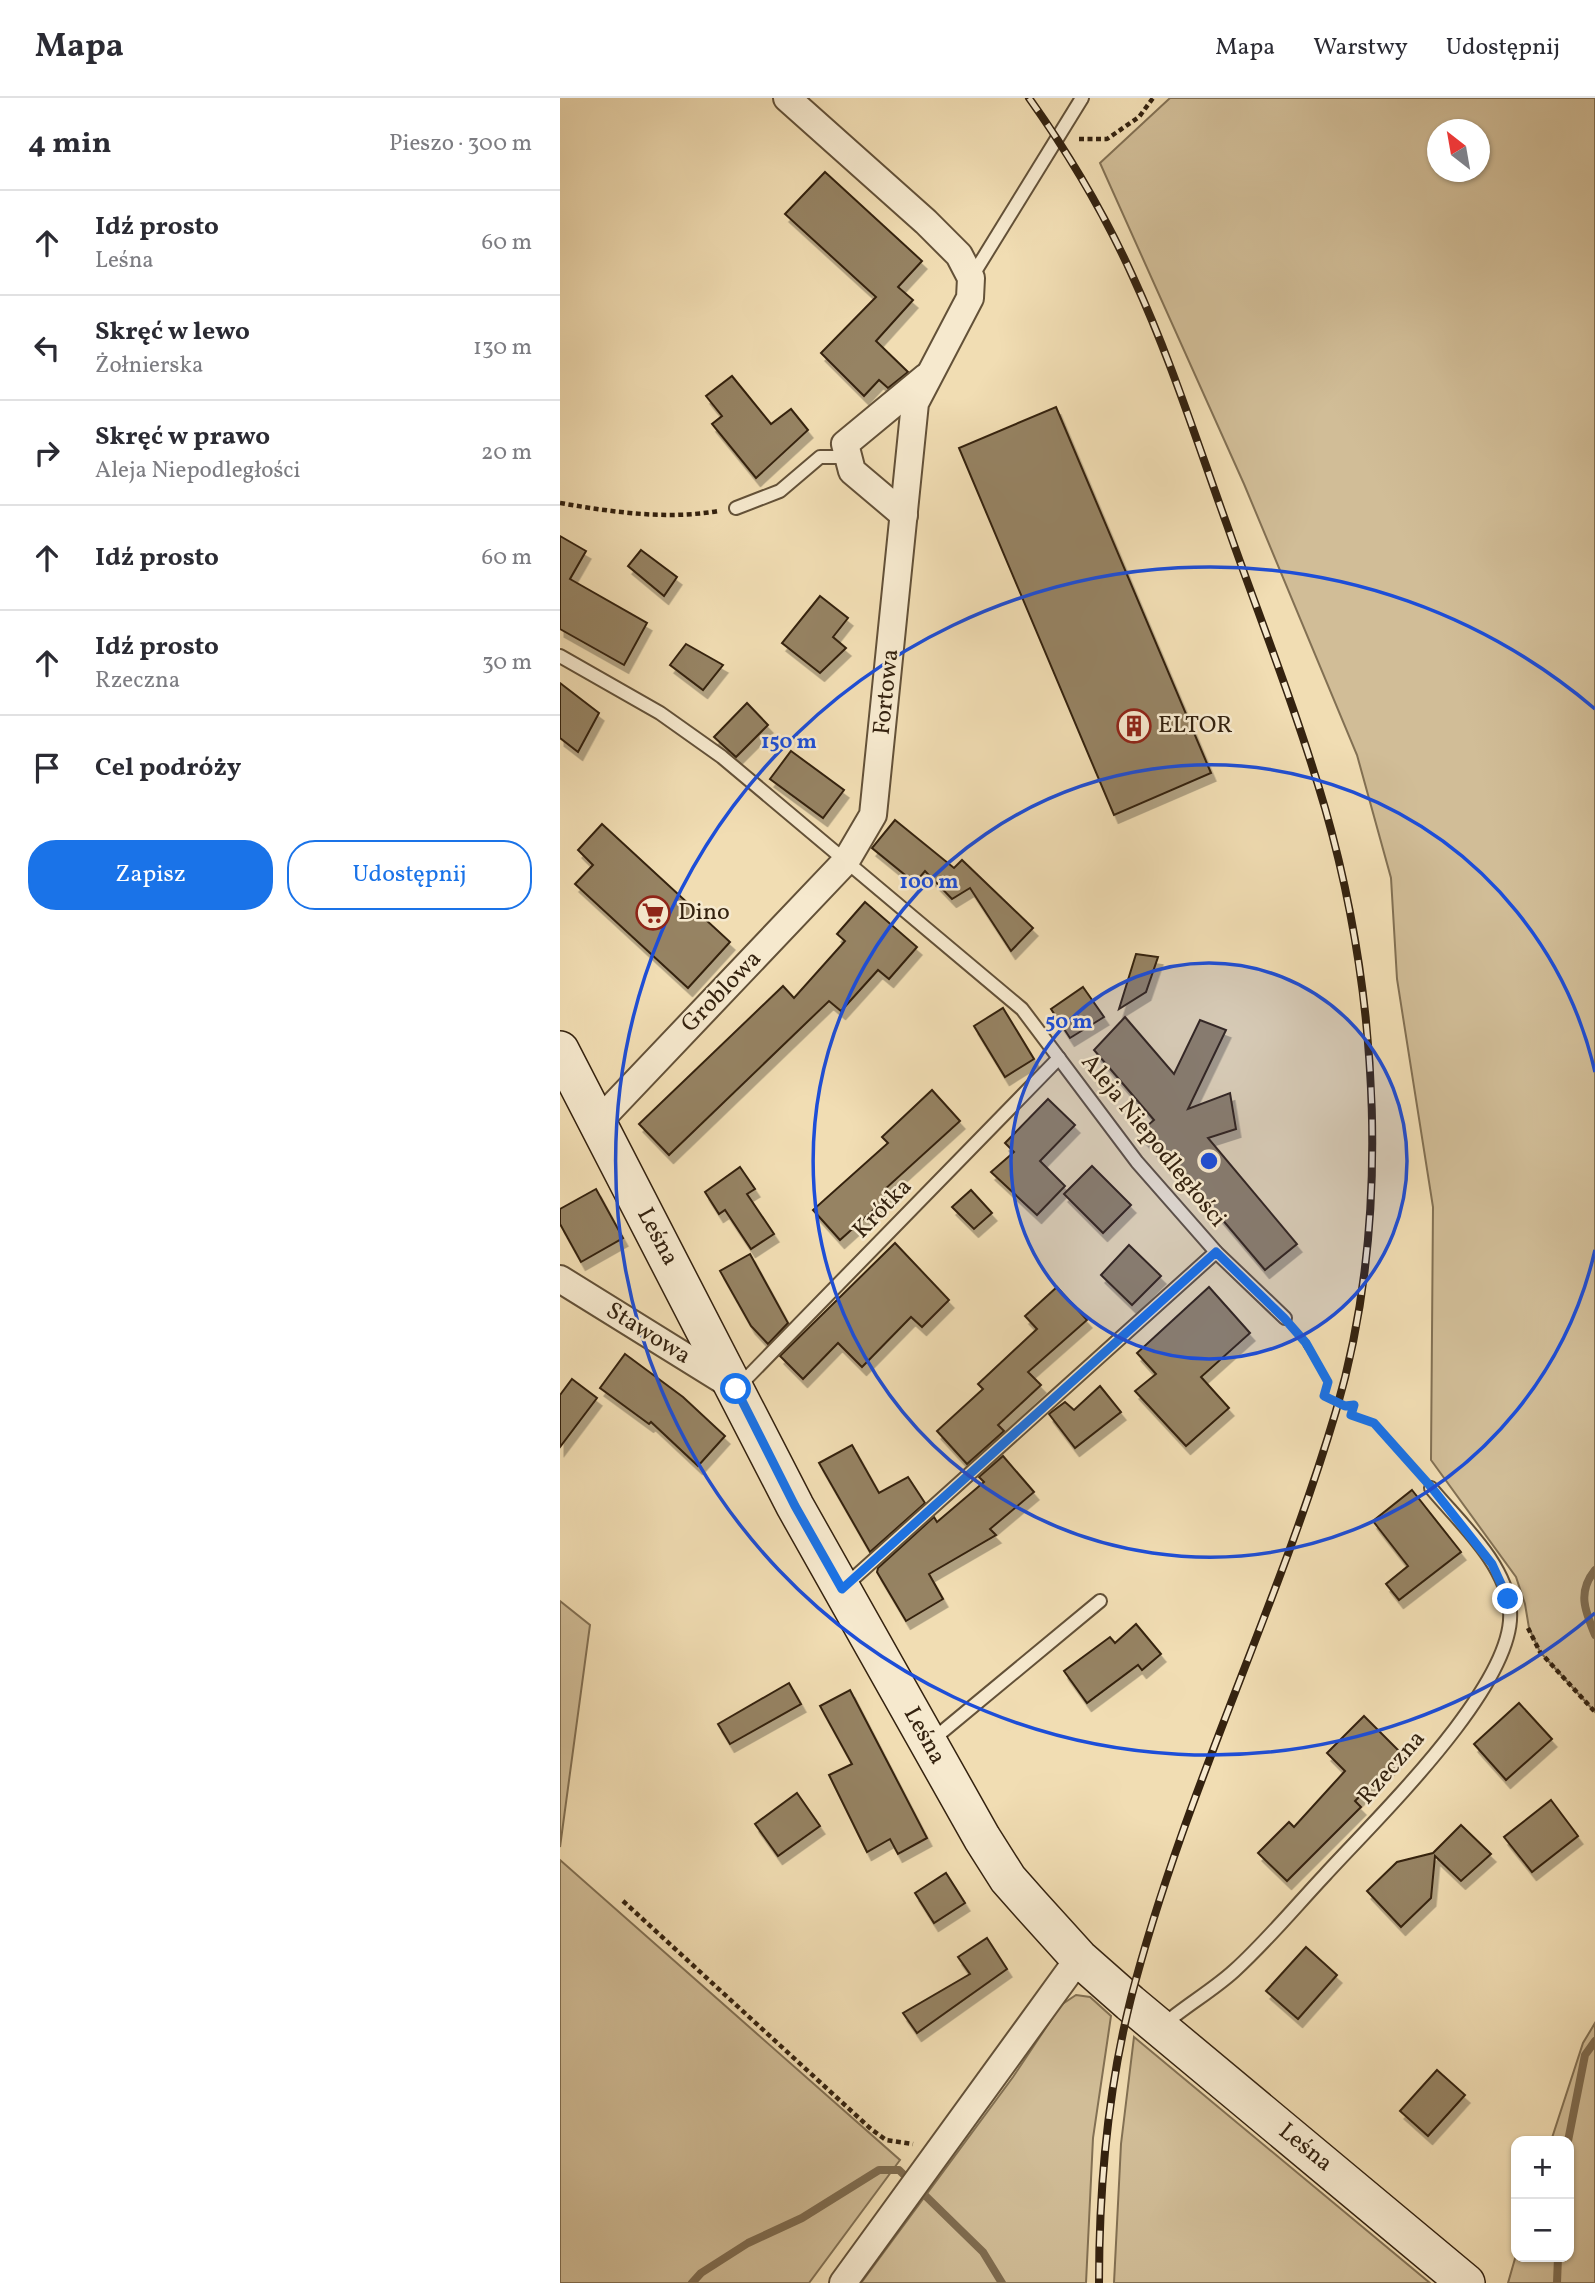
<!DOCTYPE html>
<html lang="pl">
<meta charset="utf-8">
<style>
:root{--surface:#fff;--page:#f7f7f7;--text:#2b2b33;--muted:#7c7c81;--line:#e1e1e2;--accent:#1a73e8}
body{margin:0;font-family:Vollkorn,serif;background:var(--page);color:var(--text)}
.controls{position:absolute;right:21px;bottom:21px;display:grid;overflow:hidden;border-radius:14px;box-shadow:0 2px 5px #0004}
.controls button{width:63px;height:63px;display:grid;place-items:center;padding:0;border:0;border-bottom:2px solid var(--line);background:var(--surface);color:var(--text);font:35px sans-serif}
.compass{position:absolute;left:867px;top:21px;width:63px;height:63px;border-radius:50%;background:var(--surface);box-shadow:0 2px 5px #0004;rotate:329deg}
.stop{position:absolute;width:21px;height:21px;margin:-16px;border:5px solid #1a73e8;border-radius:50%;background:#fff}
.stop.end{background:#1a73e8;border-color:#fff;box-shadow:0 2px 7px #0008}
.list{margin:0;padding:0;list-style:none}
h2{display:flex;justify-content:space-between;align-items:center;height:91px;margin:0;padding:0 28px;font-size:30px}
h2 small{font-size:23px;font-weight:400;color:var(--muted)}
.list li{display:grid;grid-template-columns:46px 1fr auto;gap:21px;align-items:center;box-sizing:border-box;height:105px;padding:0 28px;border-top:2px solid var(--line)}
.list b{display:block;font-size:26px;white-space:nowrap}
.list p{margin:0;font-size:23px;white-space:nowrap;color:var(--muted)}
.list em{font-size:23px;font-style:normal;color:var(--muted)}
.actions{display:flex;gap:14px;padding:21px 28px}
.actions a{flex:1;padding:16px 0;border:2px solid var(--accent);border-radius:28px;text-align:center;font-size:24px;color:var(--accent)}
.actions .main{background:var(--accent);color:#fff}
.icon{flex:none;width:38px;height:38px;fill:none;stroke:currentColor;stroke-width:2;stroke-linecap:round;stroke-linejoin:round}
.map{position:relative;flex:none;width:1035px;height:2185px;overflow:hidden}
header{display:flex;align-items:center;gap:42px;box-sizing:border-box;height:98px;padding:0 35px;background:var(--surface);border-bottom:2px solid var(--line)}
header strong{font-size:33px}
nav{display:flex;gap:38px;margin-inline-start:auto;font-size:24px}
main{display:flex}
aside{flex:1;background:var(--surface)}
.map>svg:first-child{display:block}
</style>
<header>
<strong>Mapa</strong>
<nav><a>Mapa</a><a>Warstwy</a><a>Udostępnij</a></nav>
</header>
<main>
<aside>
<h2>4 min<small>Pieszo · 300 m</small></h2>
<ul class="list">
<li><svg class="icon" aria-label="ahead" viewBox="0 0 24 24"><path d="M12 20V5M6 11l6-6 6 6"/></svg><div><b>Idź prosto</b><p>Leśna</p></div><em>60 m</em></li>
<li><svg class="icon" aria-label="left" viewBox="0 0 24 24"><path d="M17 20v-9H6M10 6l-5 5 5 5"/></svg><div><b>Skręć w lewo</b><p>Żołnierska</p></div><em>130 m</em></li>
<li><svg class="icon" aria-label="right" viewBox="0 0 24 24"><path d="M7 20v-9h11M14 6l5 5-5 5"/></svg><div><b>Skręć w prawo</b><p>Aleja Niepodległości</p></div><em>20 m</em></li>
<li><svg class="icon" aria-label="ahead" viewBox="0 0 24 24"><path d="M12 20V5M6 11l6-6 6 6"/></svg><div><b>Idź prosto</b></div><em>60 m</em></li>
<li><svg class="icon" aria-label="ahead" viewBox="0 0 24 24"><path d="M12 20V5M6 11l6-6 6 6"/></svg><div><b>Idź prosto</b><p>Rzeczna</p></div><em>30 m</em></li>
<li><svg class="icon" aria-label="arrive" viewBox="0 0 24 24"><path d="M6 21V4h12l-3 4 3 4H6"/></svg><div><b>Cel podróży</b></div></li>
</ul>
<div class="actions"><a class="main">Zapisz</a><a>Udostępnij</a></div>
</aside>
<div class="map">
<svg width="1035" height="2185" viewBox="0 0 1035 2185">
<defs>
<filter id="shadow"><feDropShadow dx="4.5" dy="8" stdDeviation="0" flood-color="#0004"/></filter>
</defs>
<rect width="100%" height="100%" fill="#f1ddb3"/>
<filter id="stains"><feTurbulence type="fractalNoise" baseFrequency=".00286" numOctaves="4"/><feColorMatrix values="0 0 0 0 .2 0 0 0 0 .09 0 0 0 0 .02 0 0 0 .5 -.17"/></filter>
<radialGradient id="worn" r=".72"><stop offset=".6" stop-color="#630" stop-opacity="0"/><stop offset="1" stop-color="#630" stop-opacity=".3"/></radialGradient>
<!-- green -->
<g fill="#d1bd97" stroke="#827053" stroke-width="2" fill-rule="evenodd">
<path d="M610,0H1035V1614L980,1554L969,1530L965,1506L956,1479L871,1362L873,1109L837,881L831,780L797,657L684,386L540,65ZM878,32H920V74H878Z"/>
<polygon points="0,1503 30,1527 0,1749"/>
<polygon points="0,1762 340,2062 249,2185 0,2185"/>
<polygon points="516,1897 530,1899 551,1918 533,2040 526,2185 301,2185 453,1979 501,1907"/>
<polygon points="1035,1925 1035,2185 948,2185 956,2157 1009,2159 1009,2043 991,2043 1023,1945"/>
<polygon points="574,1939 870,2185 554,2185 561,2046"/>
</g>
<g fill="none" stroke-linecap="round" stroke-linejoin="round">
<!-- stream -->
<g stroke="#7f6c50" stroke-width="8">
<path d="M1035,1472C1017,1494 1025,1513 1035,1537"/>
<polyline points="1008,2043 1025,1957 1035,1943"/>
<polyline points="132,2185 141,2175 188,2145 242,2120 319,2072 339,2072 423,2154 442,2185"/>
<polyline points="997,2185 998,2159"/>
</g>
</g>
<!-- building -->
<g fill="#968364" stroke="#34220f" stroke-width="2" filter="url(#shadow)">
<polygon points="265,74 362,163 338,189 353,202 316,243 348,274 328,290 319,282 304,298 261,255 316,199 225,116"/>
<polygon points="172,278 211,326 231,311 248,332 196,380 152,326 162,318 146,298"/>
<polygon points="496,309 651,675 554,717 399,350"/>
<polygon points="0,438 26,453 10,481 87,525 64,567 0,531"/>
<polygon points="81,452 117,479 104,498 68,468"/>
<polygon points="260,498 288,520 273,539 286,550 260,575 222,545"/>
<polygon points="126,546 163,567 143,592 110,567"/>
<polygon points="0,585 39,615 18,654 0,640"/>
<polygon points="187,605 208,627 176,659 154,639"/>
<polygon points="231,653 284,692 263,720 210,681"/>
<polygon points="335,722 394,770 402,762 473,830 451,853 410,790 392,801 365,773 355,785 312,750"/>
<polygon points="42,726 170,844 128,890 15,786 33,767 18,752"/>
<polygon points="305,804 357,849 329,881 318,872 281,913 269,903 109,1057 79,1026 223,888 234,900 285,843 277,836"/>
<polygon points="576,856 598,859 586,894 559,911"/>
<polygon points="523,889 544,919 510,940 491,911"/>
<polygon points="443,910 474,961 445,979 414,928"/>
<polygon points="565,919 614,976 640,922 666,932 628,1011 670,995 676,1031 648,1040 737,1146 705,1172 623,1075 619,1078 579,1035 594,1022 534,952"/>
<polygon points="372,992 400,1023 324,1092 329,1098 280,1142 253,1112 328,1045 322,1039"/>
<polygon points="488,1001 515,1027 480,1063 505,1088 477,1117 431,1074 454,1054 445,1045"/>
<polygon points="532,1068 571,1107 543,1135 504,1096"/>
<polygon points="180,1069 195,1091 187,1096 214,1136 191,1151 165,1112 159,1116 145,1094"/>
<polygon points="36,1091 63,1140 21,1164 0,1126 0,1111"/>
<polygon points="411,1092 432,1115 414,1131 392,1109"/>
<polygon points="335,1145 389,1202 362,1229 351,1219 302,1269 278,1245 243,1281 220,1258"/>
<polygon points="569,1147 601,1178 572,1207 541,1177"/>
<polygon points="190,1156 228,1225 208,1246 191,1228 160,1173"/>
<polygon points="497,1189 527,1222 468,1274 481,1287 438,1327 444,1333 407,1366 377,1333 423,1291 418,1286 477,1231 465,1218"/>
<polygon points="649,1189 690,1235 641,1279 669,1310 626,1348 575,1293 596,1276 577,1255"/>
<polygon points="65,1256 123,1299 165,1338 138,1368 91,1324 89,1326 40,1290"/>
<polygon points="12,1281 37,1300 0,1349 0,1297"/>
<polygon points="540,1288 561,1314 515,1350 489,1316 505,1304 514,1312"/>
<polygon points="292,1347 319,1395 348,1379 365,1405 310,1454 259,1365"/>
<polygon points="443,1358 474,1394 430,1431 436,1437 369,1476 383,1501 346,1523 317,1474 318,1470 374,1419 377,1424 424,1384 419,1379"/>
<polygon points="852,1392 901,1454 839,1502 826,1486 848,1468 813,1423"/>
<polygon points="576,1526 601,1556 582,1572 578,1567 527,1605 504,1573 550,1539 555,1545"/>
<polygon points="229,1585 241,1606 170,1646 158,1626"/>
<polygon points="290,1592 367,1740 338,1756 330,1741 307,1754 269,1677 292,1666 260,1608"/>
<polygon points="959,1605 992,1641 946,1682 914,1646"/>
<polygon points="804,1618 842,1656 795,1703 801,1709 727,1783 698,1755 729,1724 734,1729 785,1673 767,1655"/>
<polygon points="237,1695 260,1728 218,1758 195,1726"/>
<polygon points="991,1702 1018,1738 972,1774 944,1739"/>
<polygon points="901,1727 931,1756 901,1783 875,1758 871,1800 841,1829 807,1793 837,1764 873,1755"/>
<polygon points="386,1775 405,1805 374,1825 355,1795"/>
<polygon points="427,1840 447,1871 357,1935 343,1915 410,1876 398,1859"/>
<polygon points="746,1849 777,1877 738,1921 706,1893"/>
<polygon points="877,1972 905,1997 868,2038 840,2013"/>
</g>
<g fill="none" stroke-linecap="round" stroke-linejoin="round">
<defs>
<g id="lane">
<polyline points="411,180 522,0"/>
<polyline points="176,410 220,393 260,359 288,359"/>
<polyline points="0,558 100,615 162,659 462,911 577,1064 656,1154 725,1220"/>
<polyline points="179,1288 499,960"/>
<polyline points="285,1488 656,1154"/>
<polyline points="371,1643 540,1503"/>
<path d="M602,1928C625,1908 652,1893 674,1873C706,1844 735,1809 765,1777C814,1723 956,1587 950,1513C947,1466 899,1424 871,1390"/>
</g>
<g id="street">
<polyline points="344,417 292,373 285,346 366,279"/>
<polyline points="37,1025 286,763 313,717 355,305 410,200 411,180 399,157 366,124 227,0"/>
<polyline points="0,1181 174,1289"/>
<polyline points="283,2185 519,1860"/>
</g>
<polyline id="secondary" points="0,952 235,1408 422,1740 448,1781 471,1807 519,1860 570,1905 906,2185"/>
</defs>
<!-- lane casing -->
<use href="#lane" stroke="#635138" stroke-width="16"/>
<!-- street casing -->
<use href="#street" stroke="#635138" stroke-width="30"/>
<!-- secondary casing -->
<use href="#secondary" stroke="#34220f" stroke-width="40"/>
<!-- path -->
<g stroke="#34220f" stroke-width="4.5" stroke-dasharray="5 3.5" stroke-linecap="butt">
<polyline points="519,41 547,41 579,19 593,0"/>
<path d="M0,405C53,414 105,422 158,413"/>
<polyline points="735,1232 768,1284 764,1298 785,1308 794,1307 791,1317 814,1325 859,1376"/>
<polyline points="968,1530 980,1554 1035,1614"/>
<polyline points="63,1803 311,2031 326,2042 353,2046"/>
</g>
<!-- lane -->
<use href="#lane" stroke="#f6e9ce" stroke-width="12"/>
<!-- street -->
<use href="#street" stroke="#f6e9ce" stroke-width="26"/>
<!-- secondary -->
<use href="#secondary" stroke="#f6e9ce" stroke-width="37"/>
<defs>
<path id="rail" d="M469,0C509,56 545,117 573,179C610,259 637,344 667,427C700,521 737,614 765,710C819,899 832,1122 776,1313C717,1512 623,1698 571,1900C548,1991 539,2091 539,2185"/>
</defs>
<!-- rail casing -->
<use href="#rail" stroke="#34220f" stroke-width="8"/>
<!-- rail -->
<use href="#rail" stroke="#f6e9ce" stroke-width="5" stroke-dasharray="16" stroke-linecap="butt"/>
</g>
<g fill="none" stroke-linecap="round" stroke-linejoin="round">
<!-- route -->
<polyline stroke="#1a73e8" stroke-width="9" points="176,1291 235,1408 282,1491 656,1154 724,1220 746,1245 768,1284 764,1298 785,1308 794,1307 791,1317 814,1325 872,1390 932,1466 948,1501"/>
</g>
<!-- distance rings -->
<circle cx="649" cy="1063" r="198" fill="#1d4ed8" fill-opacity=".12"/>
<g fill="none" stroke="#1d4ed8" stroke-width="3.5">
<circle cx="649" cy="1063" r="198"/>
<path d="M1035 1152A396 396 0 1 1 1035 974"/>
<path d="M1035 1515A594 594 0 1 1 1035 611"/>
</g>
<!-- icons -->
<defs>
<symbol id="building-ring" viewBox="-11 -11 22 22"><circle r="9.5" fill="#f6e9ce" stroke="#8f2418" stroke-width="1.5"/><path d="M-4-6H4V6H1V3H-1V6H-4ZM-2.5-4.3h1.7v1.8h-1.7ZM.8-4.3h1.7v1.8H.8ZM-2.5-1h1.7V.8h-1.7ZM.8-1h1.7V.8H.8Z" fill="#8f2418"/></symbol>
<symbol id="supermarket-ring" viewBox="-11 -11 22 22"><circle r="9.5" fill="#f6e9ce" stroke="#8f2418" stroke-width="1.5"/><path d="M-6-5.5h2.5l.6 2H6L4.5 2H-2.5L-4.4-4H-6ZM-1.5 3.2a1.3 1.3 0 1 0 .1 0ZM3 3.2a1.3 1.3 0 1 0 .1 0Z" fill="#8f2418"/></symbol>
</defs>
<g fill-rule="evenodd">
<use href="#building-ring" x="555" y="609" width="38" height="38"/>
<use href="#supermarket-ring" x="74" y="796" width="38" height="38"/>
</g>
<g text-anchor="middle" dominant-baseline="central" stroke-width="5" stroke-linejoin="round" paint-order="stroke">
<!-- street labels -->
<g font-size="24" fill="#34220f" stroke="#f6e9ce">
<text transform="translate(327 594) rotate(-84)">Fortowa</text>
<text transform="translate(162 894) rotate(-46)">Groblowa</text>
<text transform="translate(593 1043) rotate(51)">Aleja Niepodległości</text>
<text transform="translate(323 1111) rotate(-46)">Krótka</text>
<text transform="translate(97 1139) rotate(62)">Leśna</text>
<text transform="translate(88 1236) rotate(32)">Stawowa</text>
<text transform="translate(364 1638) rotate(61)">Leśna</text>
<text transform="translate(832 1670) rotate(-49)">Rzeczna</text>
<text transform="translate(745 2050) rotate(39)">Leśna</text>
</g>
<!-- poi labels -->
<g font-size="24" fill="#34220f" stroke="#f6e9ce" text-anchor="start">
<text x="598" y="628">ELTOR</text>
<text x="118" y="815">Dino</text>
</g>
</g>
<circle cx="649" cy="1063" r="10" fill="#1d4ed8" stroke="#f6e9ce" stroke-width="3.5"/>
<g font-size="21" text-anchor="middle" font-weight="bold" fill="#1d4ed8" stroke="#f6e9ce" stroke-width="5" stroke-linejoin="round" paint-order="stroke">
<text x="229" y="650">150 m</text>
<text x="369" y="790">100 m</text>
<text x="509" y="930">50 m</text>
</g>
<rect width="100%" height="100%" filter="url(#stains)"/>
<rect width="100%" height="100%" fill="url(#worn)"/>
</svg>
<div class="controls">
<button>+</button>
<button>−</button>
</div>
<svg class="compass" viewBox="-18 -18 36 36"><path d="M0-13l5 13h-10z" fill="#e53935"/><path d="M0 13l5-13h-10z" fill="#7c7c81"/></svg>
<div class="stop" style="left:176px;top:1291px"></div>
<div class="stop end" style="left:948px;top:1501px"></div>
</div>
</main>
